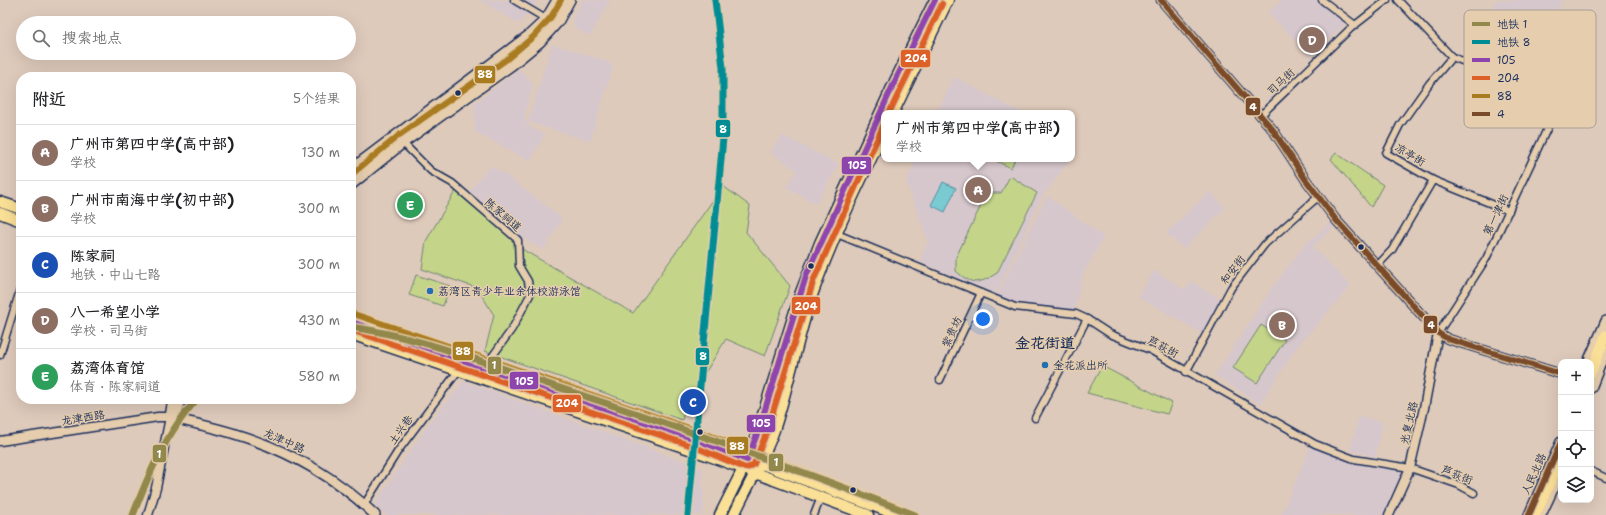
<!DOCTYPE html>
<html lang="zh">
<meta charset="utf-8">
<style>
:root{--surface:#fff;--page:#f6f6f6;--text:#202124;--muted:#757577;--line:#e0e0e0;--accent:#1f6fb2}
body{margin:0;font-family:"Shantell Sans","LXGW WenKai TC",sans-serif;background:var(--page);color:var(--text)}
.controls{position:absolute;right:12px;bottom:12px;display:grid;overflow:hidden;border-radius:8px;box-shadow:0 4px 16px #0002}
.controls button{width:36px;height:36px;display:grid;place-items:center;padding:0;border:0;border-bottom:1px solid var(--line);background:var(--surface);color:var(--text);font:20px sans-serif}
.you{position:absolute;left:983px;top:319px;width:14px;height:14px;margin:-10px;border:3px solid #fff;border-radius:50%;background:#1a73e8;box-shadow:0 0 0 6px #1a73e833}
.badge{display:grid;place-items:center;width:26px;height:26px;border-radius:50%;background:var(--accent);color:#fff;font-size:13px;font-weight:700}
.pin{position:absolute;translate:-50% -50%;border:2px solid #fff;box-shadow:0 1px 4px #0006}
.popup{position:absolute;left:881px;top:110px;width:194px;height:52px;box-sizing:border-box;display:grid;place-content:center;border-radius:8px;background:var(--surface);filter:drop-shadow(0 1px 3px #0005);font-size:13px;white-space:nowrap;color:var(--muted)}
.popup b{font-size:15px;color:var(--text)}
.popup::after{content:'';position:absolute;left:50%;top:100%;margin-left:-8px;border:8px solid transparent;border-top-color:var(--surface)}
.list{margin:0;padding:0;list-style:none}
h2{display:flex;justify-content:space-between;align-items:center;height:52px;margin:0;padding:0 16px;font-size:17px}
h2 small{font-size:13px;font-weight:400;color:var(--muted)}
.list li{display:grid;grid-template-columns:26px 1fr auto;gap:12px;align-items:center;box-sizing:border-box;height:56px;padding:0 16px;border-top:1px solid var(--line)}
.list b{display:block;font-size:15px;white-space:nowrap}
.list p{margin:0;font-size:13px;white-space:nowrap;color:var(--muted)}
.list em{font-size:13px;font-style:normal;color:var(--muted)}
.icon{flex:none;width:22px;height:22px;fill:none;stroke:currentColor;stroke-width:2;stroke-linecap:round;stroke-linejoin:round}
.map{position:relative;flex:none;width:1606px;height:515px;overflow:hidden}
.search{position:absolute;background:var(--surface);box-shadow:0 4px 16px #0002;left:16px;top:16px;width:340px;height:44px;display:flex;align-items:center;gap:10px;box-sizing:border-box;padding:0 14px;border-radius:22px;color:var(--muted);font-size:15px}
.panel{position:absolute;background:var(--surface);box-shadow:0 4px 16px #0002;left:16px;top:72px;width:340px;height:332px;border-radius:16px}
.map>svg:first-child{display:block}
</style>
<div class="map">
<svg width="1606" height="515" viewBox="0 0 1606 515">
<rect width="100%" height="100%" fill="#decabb"/>
<filter id="ink" filterUnits="userSpaceOnUse"><feTurbulence type="fractalNoise" baseFrequency=".025" numOctaves="2"/><feDisplacementMap in="SourceGraphic" scale="8" xChannelSelector="R" yChannelSelector="G"/><feConvolveMatrix kernelMatrix="1 2 1 2 8 2 1 2 1" color-interpolation-filters="sRGB"/></filter>
<g filter="url(#ink)">
<!-- built -->
<g fill="#d6c7cc">
<polygon points="480,0 538,0 519,24"/>
<polygon points="582,0 610,0 590,36 575,28 573,17"/>
<polygon points="1282,0 1318,0 1347,22 1311,57 1268,13"/>
<polygon points="1496,0 1563,0 1541,49 1483,22"/>
<polygon points="552,44 607,61 613,67 590,141 531,123 528,120"/>
<polygon points="519,69 533,83 524,118 531,128 545,134 530,161 475,132 474,104"/>
<polygon points="954,77 1016,110 1023,113 937,113"/>
<polygon points="782,135 839,164 816,204 786,187 797,171 770,152"/>
<polygon points="916,159 1070,159 1041,199 996,294 919,262 928,241 906,182"/>
<polygon points="490,166 503,173 561,217 561,222 544,249 528,242 470,191"/>
<polygon points="1210,191 1225,208 1184,249 1166,233"/>
<polygon points="1047,195 1104,237 1083,274 1074,311 1017,304 997,296"/>
<polygon points="1330,223 1334,227 1313,247 1351,286 1297,347 1260,404 1215,375 1271,289 1304,245"/>
<polygon points="1154,270 1185,290 1191,281 1221,300 1202,333 1138,297"/>
<polygon points="464,381 702,468 704,509 702,515 386,515 374,505 430,422"/>
<polygon points="1359,416 1383,422 1375,457 1350,450"/>
<polygon points="1311,445 1355,462 1405,471 1386,515 1281,515"/>
</g>
<!-- park -->
<g fill="#c4d58a" stroke="#708274">
<polygon points="1336,153 1383,185 1371,207 1331,159"/>
<polygon points="992,159 1015,159 1011,168"/>
<path d="M1010,176L1037,193L997,273C980,284 972,286 956,271V257L987,193H1001Z"/>
<polygon points="723,186 750,206 746,232 790,286 765,356 726,339 686,404 682,420 485,351 494,315 477,288 422,269 426,241 456,190 525,251 633,313"/>
<polygon points="416,275 450,286 443,306 409,295"/>
<polygon points="1261,325 1285,340 1257,383 1233,368"/>
<polygon points="1102,366 1172,403 1167,414 1087,393"/>
</g>
<!-- water -->
<polygon fill="#79cbd1" stroke="#538da3" points="943,182 956,188 945,212 931,205"/>
<g fill="none" stroke-linecap="round" stroke-linejoin="round">
<defs>
<g id="minor">
<polyline points="514,0 546,19"/>
<polyline points="1322,0 1355,25"/>
<polyline points="1398,0 1452,57 1561,99 1486,259 1438,333"/>
<polyline points="1452,57 1429,84 1400,125 1386,153 1433,180 1509,211"/>
<polyline points="1260,116 1350,29 1387,0"/>
<polyline points="403,143 431,171 452,183 518,240 519,266 528,281 530,295 512,329 484,368"/>
<polyline points="837,234 1015,307 1076,314 1087,319 1110,334 1150,350 1315,444 1354,459 1410,468 1459,485 1474,493"/>
<polyline points="1377,266 1392,250 1433,180"/>
<polyline points="0,355 21,287"/>
<polyline points="1186,372 1231,288 1265,244 1318,197"/>
<polyline points="940,380 981,293"/>
<polyline points="1035,418 1087,319"/>
<polyline points="1591,471 1606,478"/>
<polyline points="364,505 398,451 458,371"/>
<polyline points="814,515 821,497"/>
</g>
<g id="tertiary">
<polyline points="1161,0 1273,130 1306,180 1336,220 1438,333 1448,339 1561,374"/>
<polyline points="0,441 158,417 170,417 156,488 148,515"/>
<polyline points="1389,515 1410,468 1424,408 1438,333"/>
</g>
<g id="secondary">
<polyline points="351,169 529,35 546,19 557,0"/>
<polyline points="351,185 403,143 512,65 540,42 558,22 570,0"/>
<polyline points="1588,362 1606,321"/>
<polyline points="1591,388 1606,350"/>
<path d="M170,417C191,423 214,427 235,434C287,450 336,477 375,515"/>
<polyline points="170,417 178,408 182,399"/>
<polyline points="170,417 173,399"/>
<polyline points="1529,515 1561,442"/>
<polyline points="1541,515 1561,472"/>
</g>
<g id="primary">
<polyline points="893,113 948,0"/>
<polyline points="0,202 21,209"/>
<polyline points="0,213 21,221"/>
<polyline points="351,322 698,440 898,515"/>
<polyline points="351,334 707,455 868,515"/>
<polyline points="1591,372 1606,335"/>
<polyline points="720,515 743,469 754,443 801,292 820,243 895,81 935,0"/>
<path d="M734,515C747,487 764,459 774,430C788,388 796,344 810,301C830,243 857,187 884,132"/>
<polyline points="1535,515 1561,458"/>
</g>
</defs>
<!-- minor casing -->
<use href="#minor" stroke="#1b2f5e" stroke-width="9"/>
<!-- tertiary casing -->
<use href="#tertiary" stroke="#1b2f5e" stroke-width="11"/>
<!-- secondary casing -->
<use href="#secondary" stroke="#1b2f5e" stroke-width="12"/>
<!-- primary casing -->
<use href="#primary" stroke="#1b2f5e" stroke-width="13"/>
<!-- minor -->
<use href="#minor" stroke="#e5cdad" stroke-width="6"/>
<!-- tertiary -->
<use href="#tertiary" stroke="#e5cdad" stroke-width="8"/>
<!-- secondary -->
<use href="#secondary" stroke="#e5cdad" stroke-width="9"/>
<!-- primary -->
<use href="#primary" stroke="#fadf96" stroke-width="10"/>
<defs>
<polyline id="bus-1" points="351,322 698,440 747,460 759,429 806,276 895,81 935,0"/>
<g id="bus-2">
<polyline points="889,113 942,4"/>
<polyline points="351,330 695,447 745,468 750,467 754,464 767,431 814,279 884,124"/>
</g>
<g id="bus-3">
<polyline points="351,175 398,136 507,59 534,36 551,17 561,0"/>
<polyline points="354,314 701,432 901,508"/>
</g>
<g id="bus-4">
<polyline points="1161,0 1273,130 1306,180 1336,220 1438,333 1448,339 1561,374"/>
<polyline points="1529,515 1561,442"/>
</g>
</defs>
<!-- bus-1 casing -->
<use href="#bus-1" stroke="#e5cdad" stroke-width="9"/>
<!-- bus-2 casing -->
<use href="#bus-2" stroke="#e5cdad" stroke-width="9"/>
<!-- bus-3 casing -->
<use href="#bus-3" stroke="#e5cdad" stroke-width="9"/>
<!-- bus-4 casing -->
<use href="#bus-4" stroke="#e5cdad" stroke-width="9"/>
<!-- bus-1 -->
<use href="#bus-1" stroke="#8e44ad" stroke-width="6"/>
<!-- bus-2 -->
<use href="#bus-2" stroke="#dc6028" stroke-width="6"/>
<!-- bus-3 -->
<use href="#bus-3" stroke="#aa7c21" stroke-width="6"/>
<!-- bus-4 -->
<use href="#bus-4" stroke="#7a4b2a" stroke-width="6"/>
<defs>
<g id="metro-1">
<path d="M351,327C420,337 485,363 551,385C673,425 795,468 915,515"/>
<path d="M133,515C149,473 166,433 197,399"/>
</g>
<polyline id="metro-2" points="688,515 723,138 723,68 715,0"/>
</defs>
<!-- metro-1 casing -->
<use href="#metro-1" stroke="#e5cdad" stroke-width="10"/>
<!-- metro-2 casing -->
<use href="#metro-2" stroke="#e5cdad" stroke-width="10"/>
<!-- metro-1 -->
<use href="#metro-1" stroke="#92884c" stroke-width="7"/>
<!-- metro-2 -->
<use href="#metro-2" stroke="#008c95" stroke-width="7"/>
</g>
</g>
<!-- markers -->
<g fill="#1b2f5e" stroke="#e5cdad" stroke-width="1.5">
<circle cx="458" cy="93" r="3.5"/>
<circle cx="1361" cy="247" r="3.5"/>
<circle cx="811" cy="266" r="3.5"/>
<circle cx="700" cy="432" r="3.5"/>
<circle cx="853" cy="490" r="3.5"/>
</g>
<g fill="#1f6fb2" stroke="#e5cdad" stroke-width="1.5">
<circle cx="430" cy="291" r="4"/>
<circle cx="1045" cy="365" r="4"/>
</g>
<g text-anchor="middle" dominant-baseline="central" stroke-width="3" stroke-linejoin="round" paint-order="stroke">
<!-- street labels -->
<g font-size="11" fill="#1b2f5e" stroke="#e5cdad">
<text transform="translate(1281 82) rotate(-44)">司马街</text>
<text transform="translate(1410 155) rotate(31)">凉亭街</text>
<text transform="translate(503 215) rotate(41)">陈家祠道</text>
<text transform="translate(1496 215) rotate(-65)">第一津街</text>
<text transform="translate(1233 270) rotate(-53)">和安街</text>
<text transform="translate(952 332) rotate(-65)">紫贵坊</text>
<text transform="translate(1163 347) rotate(28)">芦荻街</text>
<text transform="translate(83 418) rotate(-9)">龙津西路</text>
<text transform="translate(1409 423) rotate(-77)">光复北路</text>
<text transform="translate(401 430) rotate(-54)">土兴巷</text>
<text transform="translate(284 441) rotate(24)">龙津中路</text>
<text transform="translate(1534 474) rotate(-66)">人民北路</text>
<text transform="translate(1457 475) rotate(22)">芦荻街</text>
</g>
<!-- poi labels -->
<g font-size="11" fill="#1b2f5e" stroke="#e5cdad" text-anchor="start">
<text x="438" y="291">荔湾区青少年业余体校游泳馆</text>
<text x="1053" y="365">金花派出所</text>
</g>
<!-- district labels -->
<g font-size="15" font-weight="bold" fill="#1b2f5e" stroke="#e5cdad">
<text x="1045" y="343">金花街道</text>
</g>
</g>
<!-- legend -->
<rect x="1464" y="10" width="132" height="118" rx="6" fill="#e5cdad" stroke="#a89e95" stroke-width="1"/>
<rect x="1472" y="22" width="18" height="4" fill="#92884c"/>
<rect x="1472" y="40" width="18" height="4" fill="#008c95"/>
<rect x="1472" y="58" width="18" height="4" fill="#8e44ad"/>
<rect x="1472" y="76" width="18" height="4" fill="#dc6028"/>
<rect x="1472" y="94" width="18" height="4" fill="#aa7c21"/>
<rect x="1472" y="112" width="18" height="4" fill="#7a4b2a"/>
<g font-size="11" fill="#1b2f5e">
<text x="1497" y="28">地铁 1</text>
<text x="1497" y="46">地铁 8</text>
<text x="1497" y="64">105</text>
<text x="1497" y="82">204</text>
<text x="1497" y="100">88</text>
<text x="1497" y="118">4</text>
</g>
<g stroke="#e5cdad" stroke-width="1.5">
<rect x="900" y="49" width="31" height="19" rx="4" fill="#dc6028"/>
<rect x="474" y="65" width="22" height="19" rx="4" fill="#aa7c21"/>
<rect x="1245" y="97" width="16" height="19" rx="4" fill="#7a4b2a"/>
<rect x="715" y="119" width="16" height="19" rx="4" fill="#008c95"/>
<rect x="841" y="156" width="31" height="19" rx="4" fill="#8e44ad"/>
<rect x="791" y="296" width="30" height="19" rx="4" fill="#dc6028"/>
<rect x="1423" y="315" width="15" height="19" rx="4" fill="#7a4b2a"/>
<rect x="452" y="341" width="22" height="20" rx="4" fill="#aa7c21"/>
<rect x="695" y="347" width="15" height="19" rx="4" fill="#008c95"/>
<rect x="487" y="356" width="15" height="19" rx="4" fill="#92884c"/>
<rect x="509" y="371" width="30" height="19" rx="4" fill="#8e44ad"/>
<rect x="552" y="394" width="30" height="19" rx="4" fill="#dc6028"/>
<rect x="746" y="414" width="30" height="19" rx="4" fill="#8e44ad"/>
<rect x="726" y="436" width="23" height="19" rx="4" fill="#aa7c21"/>
<rect x="152" y="444" width="15" height="19" rx="4" fill="#92884c"/>
<rect x="768" y="453" width="16" height="19" rx="4" fill="#92884c"/>
</g>
<g font-size="11" text-anchor="middle" font-weight="bold" fill="#fff">
<text x="916" y="62">204</text>
<text x="485" y="78">88</text>
<text x="1253" y="111">4</text>
<text x="723" y="133">8</text>
<text x="857" y="169">105</text>
<text x="806" y="310">204</text>
<text x="1431" y="329">4</text>
<text x="463" y="355">88</text>
<text x="703" y="360">8</text>
<text x="494" y="369">1</text>
<text x="524" y="385">105</text>
<text x="567" y="407">204</text>
<text x="761" y="427">105</text>
<text x="737" y="450">88</text>
<text x="159" y="458">1</text>
<text x="776" y="466">1</text>
</g>
</svg>
<div class="controls">
<button>+</button>
<button>−</button>
<button><svg class="icon" aria-label="locate" viewBox="0 0 24 24"><circle cx="12" cy="12" r="6"/><path d="M12 2v4M12 18v4M2 12h4M18 12h4"/></svg></button>
<button><svg class="icon" aria-label="layers" viewBox="0 0 24 24"><path d="M12 4l9 5-9 5-9-5zM3 14l9 5 9-5"/></svg></button>
</div>
<div class="you"></div>
<div class="pin badge" style="left:978px;top:190px;background:#8d6e63">A</div>
<div class="popup"><b>广州市第四中学(高中部)</b>学校</div>
<div class="pin badge" style="left:1282px;top:325px;background:#8d6e63">B</div>
<div class="pin badge" style="left:693px;top:402px;background:#1a4fb4">C</div>
<div class="pin badge" style="left:1312px;top:40px;background:#8d6e63">D</div>
<div class="pin badge" style="left:410px;top:205px;background:#2e9e5b">E</div>
<div class="search"><svg class="icon" aria-label="search" viewBox="0 0 24 24"><circle cx="10" cy="10" r="6"/><path d="M15 15l6 6"/></svg>搜索地点</div>
<section class="panel">
<h2>附近<small>5个结果</small></h2>
<ul class="list">
<li><span class="badge" style="background:#8d6e63">A</span><div><b>广州市第四中学(高中部)</b><p>学校</p></div><em>130 m</em></li>
<li><span class="badge" style="background:#8d6e63">B</span><div><b>广州市南海中学(初中部)</b><p>学校</p></div><em>300 m</em></li>
<li><span class="badge" style="background:#1a4fb4">C</span><div><b>陈家祠</b><p>地铁 · 中山七路</p></div><em>300 m</em></li>
<li><span class="badge" style="background:#8d6e63">D</span><div><b>八一希望小学</b><p>学校 · 司马街</p></div><em>430 m</em></li>
<li><span class="badge" style="background:#2e9e5b">E</span><div><b>荔湾体育馆</b><p>体育 · 陈家祠道</p></div><em>580 m</em></li>
</ul>
</section>
</div>
